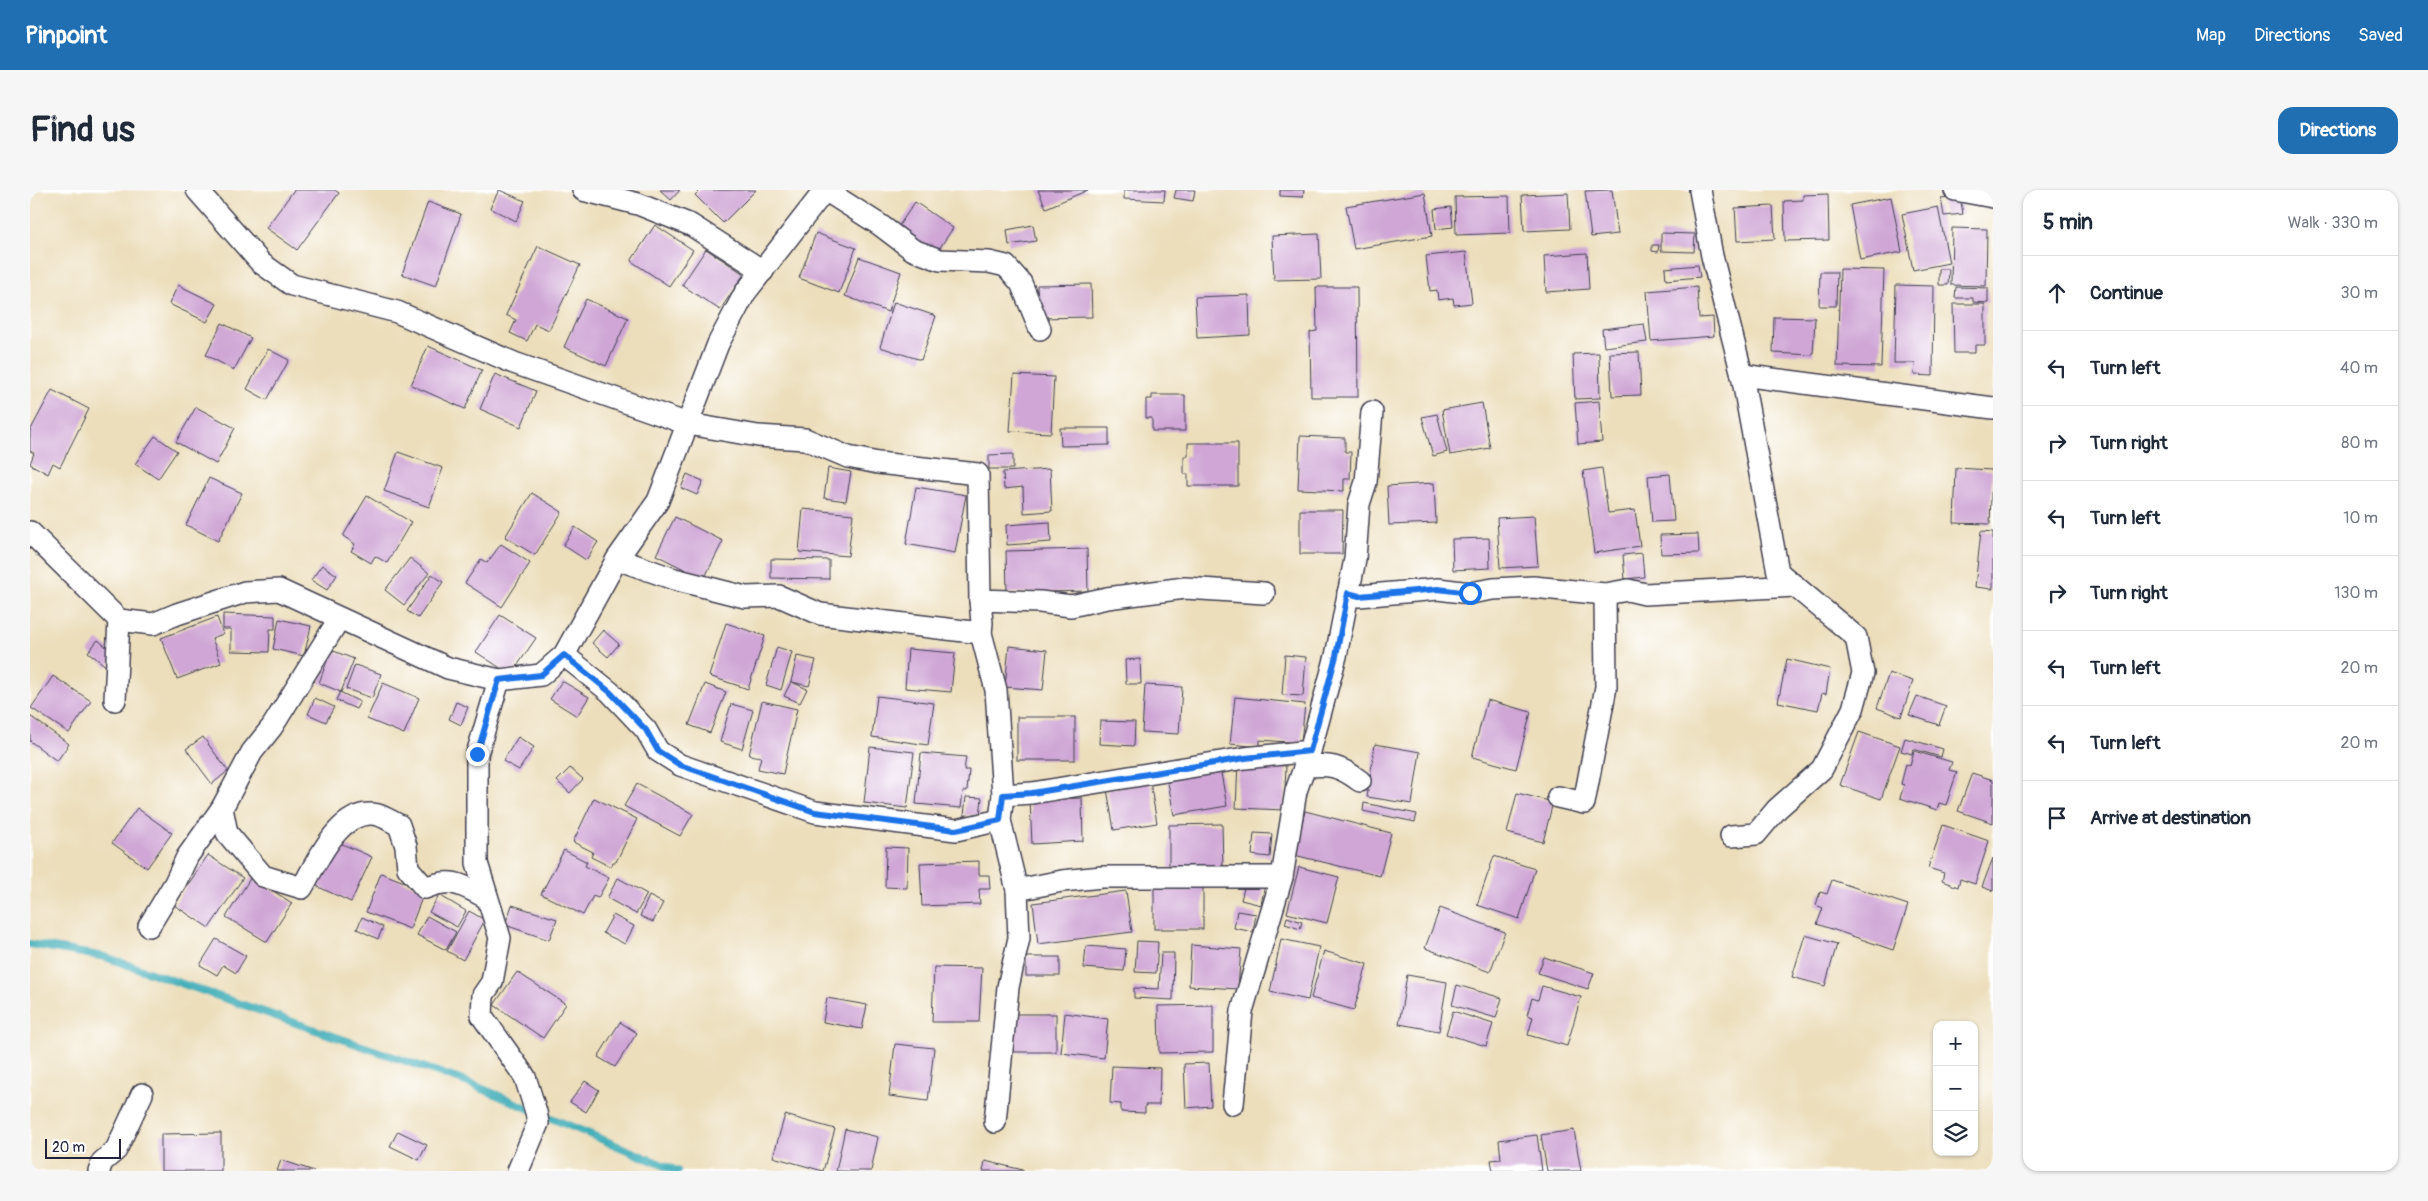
<!DOCTYPE html>
<meta charset="utf-8">
<style>
:root{--surface:#fff;--page:#f6f6f7;--text:#1f2937;--muted:#747a83;--line:#e0e1e3;--accent:#1f6fb2}
body{margin:0;font-family:Pangolin,sans-serif;background:var(--page);color:var(--text)}
.controls{position:absolute;right:15px;bottom:15px;display:grid;overflow:hidden;border-radius:10px;box-shadow:0 1px 4px #0004}
.controls button{width:45px;height:45px;display:grid;place-items:center;padding:0;border:0;border-bottom:1px solid var(--line);background:var(--surface);color:var(--text);font:25px sans-serif}
.scale{position:absolute;left:15px;bottom:12px;width:76px;box-sizing:border-box;padding-left:5px;border:2px solid #22223b;border-top:0;font-size:14px;line-height:18px;white-space:nowrap;color:#22223b;-webkit-text-stroke:4px #fff;paint-order:stroke}
.stop{position:absolute;width:15px;height:15px;margin:-11px;border:4px solid #1a73e8;border-radius:50%;background:#fff}
.stop.end{background:#1a73e8;border-color:#fff;box-shadow:0 1px 5px #0008}
.list{margin:0;padding:0;list-style:none}
h2{display:flex;justify-content:space-between;align-items:center;height:65px;margin:0;padding:0 20px;font-size:21px}
h2 small{font-size:16px;font-weight:400;color:var(--muted)}
.list li{display:grid;grid-template-columns:32px 1fr auto;gap:15px;align-items:center;box-sizing:border-box;height:75px;padding:0 20px;border-top:1px solid var(--line)}
.list b{display:block;font-size:19px;white-space:nowrap}
.list em{font-size:16px;font-style:normal;color:var(--muted)}
.icon{flex:none;width:28px;height:28px;fill:none;stroke:currentColor;stroke-width:2;stroke-linecap:round;stroke-linejoin:round}
.map{position:relative;flex:none;width:1963px;height:981px;overflow:hidden;border-radius:15px}
header{display:flex;align-items:center;gap:30px;box-sizing:border-box;height:70px;padding:0 25px;background:var(--accent);color:#fff}
header strong{font-size:24px}
nav{display:flex;gap:28px;margin-inline-start:auto;font-size:18px}
.intro{display:flex;align-items:center;justify-content:space-between;box-sizing:border-box;height:120px;padding:0 30px}
h1{margin:0;font-size:35px}
.button{padding:12px 22px;border-radius:15px;background:var(--accent);color:#fff;font-size:18px;font-weight:700}
main{display:flex;gap:30px;padding:0 30px}
aside{flex:1;background:var(--surface);border-radius:15px;box-shadow:0 1px 4px #0004}
.map>svg:first-child{display:block}
</style>
<header>
<strong>Pinpoint</strong>
<nav><a>Map</a><a>Directions</a><a>Saved</a></nav>
</header>
<div class="intro"><h1>Find us</h1><a class="button">Directions</a></div>
<main>
<div class="map">
<svg width="1963" height="981" viewBox="0 0 1963 981">
<rect width="100%" height="100%" fill="#fff"/>
<filter id="ink" filterUnits="userSpaceOnUse"><feTurbulence type="fractalNoise" baseFrequency=".02" numOctaves="2"/><feDisplacementMap in="SourceGraphic" scale="10" xChannelSelector="R" yChannelSelector="G"/><feConvolveMatrix kernelMatrix="1 2 1 2 8 2 1 2 1" color-interpolation-filters="sRGB"/></filter>
<filter id="wash" filterUnits="userSpaceOnUse"><feTurbulence type="fractalNoise" baseFrequency=".0096" numOctaves="4" result="noise"/><feDisplacementMap in="SourceGraphic" scale="20" xChannelSelector="R" yChannelSelector="G"/><feGaussianBlur stdDeviation="1.12" result="paint"/><feColorMatrix in="noise" values="0 0 0 0 0 0 0 0 0 0 0 0 0 0 0 0 0 1.4 0 .05"/><feComposite in="paint" operator="in"/></filter>
<g filter="url(#wash)">
<rect width="100%" height="100%" fill="#ecdebb"/>
<g fill="none" stroke-linecap="round" stroke-linejoin="round">
<!-- stream -->
<polyline stroke="#3aabb6" stroke-width="8" points="0,754 75,767 436,892 647,981"/>
</g>
<g id="blocks">
<!-- building -->
<g fill="#cfa6d5">
<polygon points="264,0 305,0 309,3 267,60 236,38"/>
<polygon points="469,0 495,11 486,31 460,18"/>
<polygon points="630,0 650,0 641,10"/>
<polygon points="670,0 726,0 693,33 665,5"/>
<polygon points="1008,0 1058,0 1016,18"/>
<polygon points="1094,0 1135,0 1134,11 1094,9"/>
<polygon points="1146,0 1165,0 1163,11 1144,8"/>
<polygon points="1250,0 1274,0 1273,7 1250,6"/>
<polygon points="1582,0 1588,44 1561,47 1555,1"/>
<polygon points="1395,3 1402,46 1324,59 1316,16"/>
<polygon points="1538,3 1540,39 1494,41 1492,5"/>
<polygon points="1798,4 1799,50 1755,51 1754,11 1773,10 1773,5"/>
<polygon points="1479,6 1480,43 1426,45 1425,7"/>
<polygon points="1930,6 1933,24 1914,26 1911,8"/>
<polygon points="1861,7 1872,62 1830,70 1820,15"/>
<polygon points="398,12 431,24 406,96 372,84"/>
<polygon points="885,12 923,38 901,71 862,46"/>
<polygon points="1743,16 1745,49 1707,51 1705,18"/>
<polygon points="1421,17 1423,37 1406,39 1404,19"/>
<polygon points="1908,17 1919,73 1883,80 1872,24"/>
<polygon points="625,35 663,60 639,96 601,71"/>
<polygon points="1003,35 1006,51 979,55 977,40"/>
<polygon points="1922,38 1957,39 1956,96 1921,95"/>
<polygon points="786,43 826,58 809,103 769,88"/>
<polygon points="1631,43 1665,44 1664,62 1631,61"/>
<polygon points="1289,44 1291,89 1244,90 1242,46"/>
<polygon points="1622,55 1629,55 1628,62 1622,61"/>
<polygon points="508,56 550,75 519,140 505,134 497,151 480,143 486,130 476,125"/>
<polygon points="676,59 714,84 690,120 652,95"/>
<polygon points="1436,62 1442,113 1424,115 1423,108 1408,110 1407,100 1400,101 1396,66"/>
<polygon points="1557,63 1559,99 1516,102 1514,66"/>
<polygon points="829,67 871,82 858,122 815,106"/>
<polygon points="1668,75 1670,87 1636,90 1635,78"/>
<polygon points="1810,79 1854,80 1851,177 1807,176"/>
<polygon points="1909,79 1919,79 1918,95 1909,95"/>
<polygon points="1790,82 1807,82 1806,116 1789,116"/>
<polygon points="1061,94 1062,127 1008,128 1007,95"/>
<polygon points="148,95 187,114 177,132 139,114"/>
<polygon points="1866,95 1904,96 1903,186 1884,185 1885,173 1864,173"/>
<polygon points="1286,97 1327,97 1328,207 1281,207 1280,142 1287,141"/>
<polygon points="1667,97 1669,128 1683,127 1684,146 1621,151 1617,101"/>
<polygon points="1926,97 1958,98 1958,113 1943,112 1943,108 1925,108"/>
<polygon points="1219,105 1220,145 1167,148 1165,107"/>
<polygon points="556,109 598,128 576,176 534,157"/>
<polygon points="864,112 906,126 891,170 850,157"/>
<polygon points="1923,114 1955,114 1955,155 1945,155 1945,163 1924,163"/>
<polygon points="1744,127 1785,128 1783,165 1743,163"/>
<polygon points="192,133 221,148 204,180 176,165"/>
<polygon points="1614,134 1617,152 1574,157 1572,139"/>
<polygon points="398,156 452,180 435,219 381,195"/>
<polygon points="238,159 259,170 237,210 217,199"/>
<polygon points="1609,162 1611,205 1582,206 1580,163"/>
<polygon points="1569,163 1570,208 1545,209 1543,164"/>
<polygon points="465,184 506,201 491,237 450,219"/>
<polygon points="984,185 1024,187 1021,243 980,241"/>
<polygon points="22,200 59,219 30,277 23,273 18,284 0,274 4,263 0,261 0,241"/>
<polygon points="1122,205 1155,205 1155,241 1122,241 1122,228 1116,228 1116,209 1122,209"/>
<polygon points="1569,211 1572,252 1548,254 1545,213"/>
<polygon points="1452,213 1460,258 1420,265 1412,220"/>
<polygon points="166,217 205,238 186,274 146,252"/>
<polygon points="1407,224 1417,262 1403,266 1392,227"/>
<polygon points="1030,238 1079,238 1079,255 1031,256"/>
<polygon points="125,246 147,261 128,289 105,274"/>
<polygon points="1270,246 1315,248 1315,262 1321,262 1320,289 1314,289 1314,301 1268,299"/>
<polygon points="1158,253 1208,253 1208,296 1158,296 1158,284 1154,284 1154,266 1158,266"/>
<polygon points="368,262 413,278 399,317 354,301"/>
<polygon points="983,264 983,279 959,279 959,265"/>
<polygon points="798,278 821,282 816,311 794,308"/>
<polygon points="1572,278 1578,323 1605,320 1610,356 1564,363 1553,281"/>
<polygon points="1926,278 1962,280 1960,334 1924,333"/>
<polygon points="1020,279 1022,321 994,323 993,297 974,299 973,282"/>
<polygon points="657,284 673,291 667,305 651,298"/>
<polygon points="1640,284 1644,331 1622,332 1618,286"/>
<polygon points="179,288 212,303 188,351 156,335"/>
<polygon points="1404,293 1406,333 1359,335 1357,296"/>
<polygon points="886,297 936,305 925,363 876,354"/>
<polygon points="502,303 532,322 505,365 475,347"/>
<polygon points="337,306 381,332 357,373 345,366 341,373 321,361 325,354 313,346"/>
<polygon points="773,319 823,324 818,366 769,362"/>
<polygon points="1270,320 1313,320 1312,364 1270,364"/>
<polygon points="1504,326 1508,376 1470,378 1467,328"/>
<polygon points="645,327 693,351 674,389 626,365"/>
<polygon points="1020,332 1021,352 977,355 976,335"/>
<polygon points="545,337 568,352 556,370 533,355"/>
<polygon points="1951,341 1963,342 1963,399 1945,397"/>
<polygon points="1668,344 1669,363 1631,364 1630,345"/>
<polygon points="1459,348 1460,378 1423,380 1422,349"/>
<polygon points="471,354 500,373 472,417 435,393 451,369 457,373"/>
<polygon points="1057,359 1058,401 977,403 976,361"/>
<polygon points="1612,363 1614,387 1595,389 1593,365"/>
<polygon points="380,368 399,383 374,415 355,400"/>
<polygon points="741,369 799,370 799,389 741,388"/>
<polygon points="292,375 307,385 297,400 281,390"/>
<polygon points="402,384 413,392 388,428 377,421"/>
<polygon points="193,424 245,426 245,439 240,439 239,462 201,461 201,439 193,439"/>
<polygon points="470,425 506,448 481,485 446,462"/>
<polygon points="187,427 193,444 182,448 191,473 147,489 131,448"/>
<polygon points="249,429 281,436 274,466 243,459"/>
<polygon points="696,433 735,446 718,499 679,486"/>
<polygon points="573,440 589,454 578,467 562,453"/>
<polygon points="68,450 86,465 77,477 58,462"/>
<polygon points="979,456 1017,460 1013,500 975,497"/>
<polygon points="747,457 762,462 751,500 736,495"/>
<polygon points="878,459 925,463 921,502 875,498"/>
<polygon points="301,460 324,469 311,502 289,493"/>
<polygon points="1255,465 1276,467 1273,506 1252,505"/>
<polygon points="767,466 786,470 779,496 762,492 777,499 770,513 754,506 761,492"/>
<polygon points="1110,469 1111,494 1096,494 1095,470"/>
<polygon points="1757,469 1800,479 1796,504 1792,503 1788,520 1748,512"/>
<polygon points="325,475 351,484 342,508 316,499"/>
<polygon points="1859,483 1883,491 1871,527 1847,518"/>
<polygon points="23,486 61,511 39,543 1,518"/>
<polygon points="532,491 559,507 547,526 520,509"/>
<polygon points="353,493 389,508 374,544 337,529"/>
<polygon points="675,494 696,502 680,543 659,535"/>
<polygon points="1115,495 1152,497 1149,544 1112,542"/>
<polygon points="310,502 330,512 326,519 306,510"/>
<polygon points="847,506 904,513 898,555 842,547"/>
<polygon points="1887,506 1916,516 1909,535 1879,525"/>
<polygon points="1205,507 1275,514 1271,553 1230,550 1230,557 1200,554"/>
<polygon points="285,508 304,517 296,532 278,524"/>
<polygon points="1457,510 1501,522 1486,579 1442,567"/>
<polygon points="732,511 767,519 753,584 728,579 731,567 719,565"/>
<polygon points="426,512 438,517 431,535 419,529"/>
<polygon points="701,514 723,520 712,559 690,552"/>
<polygon points="0,526 39,554 27,571 0,551"/>
<rect x="987" y="527" width="58" height="43"/>
<polygon points="1070,531 1105,532 1104,556 1069,554"/>
<polygon points="1829,542 1870,556 1851,609 1810,595"/>
<polygon points="173,547 198,581 182,594 156,559"/>
<polygon points="488,547 504,557 489,580 473,571"/>
<polygon points="1875,548 1913,559 1911,567 1883,559 1882,564 1871,561"/>
<polygon points="1345,554 1390,562 1382,614 1337,607"/>
<polygon points="840,557 884,562 877,618 834,613"/>
<polygon points="1884,561 1922,572 1919,580 1927,582 1916,615 1909,613 1907,620 1870,608 1874,595 1871,594 1876,574 1880,575"/>
<polygon points="891,563 936,567 934,580 939,580 937,601 933,601 931,618 886,614"/>
<polygon points="1208,573 1256,576 1254,620 1206,618"/>
<polygon points="540,578 553,589 540,603 527,591"/>
<polygon points="1190,578 1197,616 1144,625 1137,587"/>
<polygon points="1942,583 1963,590 1963,633 1928,621"/>
<polygon points="1120,592 1127,633 1084,640 1077,599"/>
<polygon points="607,594 663,624 650,646 594,616"/>
<polygon points="1487,603 1523,612 1513,652 1477,643"/>
<polygon points="936,607 952,608 950,626 934,625"/>
<polygon points="564,608 607,629 586,672 583,672 581,677 561,667 563,662 543,652"/>
<polygon points="1052,608 1053,651 1002,654 1000,610"/>
<polygon points="1334,613 1387,624 1385,632 1333,621"/>
<polygon points="107,618 142,643 117,678 82,653"/>
<polygon points="1275,621 1361,643 1350,686 1264,665"/>
<polygon points="1192,634 1193,678 1139,678 1139,635"/>
<polygon points="1913,635 1959,651 1945,694 1930,689 1928,697 1912,691 1914,683 1898,678"/>
<polygon points="1224,643 1242,644 1240,667 1222,665"/>
<polygon points="303,650 342,667 321,712 282,694"/>
<polygon points="856,657 878,658 877,698 855,697"/>
<polygon points="534,660 557,672 555,676 579,688 568,708 563,706 553,725 511,704"/>
<polygon points="178,665 213,688 179,738 144,715"/>
<polygon points="1464,666 1505,679 1489,729 1447,715"/>
<polygon points="1963,668 1963,701 1952,697"/>
<polygon points="949,671 949,685 959,685 960,699 949,699 950,714 892,716 890,673"/>
<polygon points="1269,677 1309,687 1297,733 1257,723"/>
<polygon points="351,683 395,700 380,739 336,722"/>
<polygon points="221,687 262,713 237,752 196,727"/>
<polygon points="588,688 617,704 606,724 577,708"/>
<polygon points="1216,690 1235,694 1231,715 1211,710"/>
<polygon points="1802,690 1878,715 1863,760 1787,734 1793,718 1786,715 1790,702 1797,704"/>
<rect x="1124" y="695" width="49" height="44"/>
<polygon points="1096,701 1102,742 1008,754 1003,713"/>
<polygon points="409,705 436,721 427,737 399,722"/>
<polygon points="619,706 633,713 623,732 610,726"/>
<polygon points="482,715 527,729 519,750 475,735"/>
<polygon points="1410,718 1475,742 1460,782 1395,758"/>
<polygon points="439,721 455,730 433,770 417,761"/>
<polygon points="1207,721 1226,724 1223,742 1204,738"/>
<polygon points="583,725 604,736 595,754 573,743"/>
<polygon points="397,726 426,742 416,760 387,745"/>
<polygon points="332,727 353,737 348,749 327,739"/>
<polygon points="1257,727 1272,732 1270,739 1255,734"/>
<polygon points="1775,745 1807,754 1795,796 1762,787"/>
<polygon points="186,749 216,766 206,783 193,775 187,785 170,775"/>
<polygon points="1251,749 1289,757 1278,810 1240,802"/>
<polygon points="1107,751 1128,752 1126,783 1105,782"/>
<polygon points="1161,755 1211,759 1208,799 1159,796"/>
<polygon points="1056,756 1096,759 1094,781 1054,778"/>
<polygon points="1294,761 1337,774 1324,820 1281,808"/>
<polygon points="1131,763 1144,763 1143,810 1104,808 1104,798 1129,799"/>
<rect x="996" y="767" width="34" height="19"/>
<polygon points="1514,767 1564,783 1558,799 1508,783"/>
<polygon points="904,777 952,778 949,832 902,832"/>
<polygon points="487,782 536,814 513,848 464,815"/>
<polygon points="1377,785 1417,792 1409,841 1369,834"/>
<polygon points="1427,795 1472,808 1466,828 1422,815"/>
<polygon points="1512,796 1551,807 1537,856 1498,845 1503,827 1497,825 1502,808 1508,810"/>
<polygon points="797,808 837,815 832,839 793,832"/>
<polygon points="1183,815 1183,862 1129,863 1128,816"/>
<polygon points="1423,821 1463,834 1456,856 1416,844"/>
<polygon points="1035,823 1078,829 1074,868 1031,863"/>
<rect x="979" y="824" width="47" height="38"/>
<polygon points="590,832 607,843 585,877 568,867"/>
<polygon points="865,854 904,858 898,911 859,906"/>
<polygon points="1179,873 1181,916 1156,918 1154,874"/>
<polygon points="1082,876 1130,878 1129,915 1115,915 1115,923 1091,922 1091,914 1080,913"/>
<polygon points="555,891 569,900 556,922 540,912"/>
<polygon points="755,925 805,939 793,981 743,967"/>
<polygon points="815,939 848,947 841,981 806,981"/>
<polygon points="1544,940 1551,981 1517,981 1511,945"/>
<polygon points="368,941 397,955 389,970 360,956"/>
<polygon points="191,943 191,981 131,981 131,944"/>
<polygon points="1507,945 1512,981 1463,981 1461,970 1471,969 1469,950"/>
<polygon points="251,970 284,981 247,981"/>
<polygon points="955,971 993,980 993,981 953,981"/>
</g>
</g>
</g>
<g filter="url(#ink)">
<use href="#blocks" fill-opacity="0" stroke="#403e4e" stroke-width="1"/>
<g fill="none" stroke-linecap="round" stroke-linejoin="round">
<defs>
<g id="street">
<polyline points="167,0 231,73 262,95 367,122 484,173 658,234 728,246 775,249 818,267 848,273 948,284 950,410 1010,412 1041,416 1077,408 1155,398 1234,403"/>
<polyline points="553,0 608,14 661,35 733,81"/>
<polyline points="795,0 850,35 883,60 910,70 959,72 976,76 991,93 1010,139"/>
<polyline points="1670,0 1682,66 1712,185 1748,382 1826,447 1833,483 1823,519 1792,579 1747,619 1726,644 1701,646"/>
<polyline points="1925,0 1963,7"/>
<polyline points="1712,185 1963,218"/>
<polyline points="0,342 89,430 123,434 147,424 215,402 249,400 418,478 469,490 511,485 534,465 587,369 628,311 688,154 715,103 795,0"/>
<polyline points="587,369 644,389 715,407 749,406 790,424 951,443"/>
<polyline points="1318,403 1329,406 1408,399 1440,403 1463,399 1503,397 1575,404 1598,400 1615,404 1765,396"/>
<polyline points="950,410 952,433 951,443 966,500 973,605 970,630 987,700 989,748 978,797 965,932"/>
<polyline points="534,465 580,502 616,540 628,561 650,575 785,622 926,640 970,630"/>
<polyline points="469,490 447,564 447,673 470,748 462,792 453,805 452,826 495,887 506,922 508,933 488,981"/>
<polyline points="85,510 89,430"/>
<polyline points="1280,561 1306,466 1325,369 1329,314 1336,292 1342,222"/>
<path d="M1274,577C1299,573 1310,576 1330,591"/>
<polyline points="973,605 1002,603 1215,568 1280,561 1266,601 1252,687 1212,821 1203,914"/>
<polyline points="1528,607 1554,613 1576,497 1575,404"/>
<path d="M192,618L197,643L233,686L272,698C287,672 310,616 348,625C355,627 362,632 369,635L376,656L378,678L395,698C423,687 432,695 457,708"/>
<polyline points="987,700 1032,691 1072,687 1252,687"/>
<polyline points="119,736 145,693 157,667 192,618 222,562 242,537 309,429"/>
<polyline points="69,981 72,972 86,960 112,904"/>
</g>
</defs>
<!-- street casing -->
<use href="#street" stroke="#403e4e" stroke-width="24"/>
<!-- street -->
<use href="#street" stroke="#fff" stroke-width="21"/>
</g>
</g>
<g fill="none" stroke-linecap="round" stroke-linejoin="round" filter="url(#ink)">
<!-- route -->
<polyline stroke="#1a73e8" stroke-width="6" points="447,564 469,490 511,485 534,465 580,502 616,540 628,561 650,575 785,622 926,640 970,630 973,605 1002,603 1215,568 1280,561 1306,466 1318,403 1329,406 1408,399 1440,403"/>
</g>
</svg>
<div class="controls">
<button>+</button>
<button>−</button>
<button><svg class="icon" aria-label="layers" viewBox="0 0 24 24"><path d="M12 4l9 5-9 5-9-5zM3 14l9 5 9-5"/></svg></button>
</div>
<div class="scale">20 m</div>
<div class="stop" style="left:1440px;top:403px"></div>
<div class="stop end" style="left:447px;top:564px"></div>
</div>
<aside>
<h2>5 min<small>Walk · 330 m</small></h2>
<ul class="list">
<li><svg class="icon" aria-label="ahead" viewBox="0 0 24 24"><path d="M12 20V5M6 11l6-6 6 6"/></svg><div><b>Continue</b></div><em>30 m</em></li>
<li><svg class="icon" aria-label="left" viewBox="0 0 24 24"><path d="M17 20v-9H6M10 6l-5 5 5 5"/></svg><div><b>Turn left</b></div><em>40 m</em></li>
<li><svg class="icon" aria-label="right" viewBox="0 0 24 24"><path d="M7 20v-9h11M14 6l5 5-5 5"/></svg><div><b>Turn right</b></div><em>80 m</em></li>
<li><svg class="icon" aria-label="left" viewBox="0 0 24 24"><path d="M17 20v-9H6M10 6l-5 5 5 5"/></svg><div><b>Turn left</b></div><em>10 m</em></li>
<li><svg class="icon" aria-label="right" viewBox="0 0 24 24"><path d="M7 20v-9h11M14 6l5 5-5 5"/></svg><div><b>Turn right</b></div><em>130 m</em></li>
<li><svg class="icon" aria-label="left" viewBox="0 0 24 24"><path d="M17 20v-9H6M10 6l-5 5 5 5"/></svg><div><b>Turn left</b></div><em>20 m</em></li>
<li><svg class="icon" aria-label="left" viewBox="0 0 24 24"><path d="M17 20v-9H6M10 6l-5 5 5 5"/></svg><div><b>Turn left</b></div><em>20 m</em></li>
<li><svg class="icon" aria-label="arrive" viewBox="0 0 24 24"><path d="M6 21V4h12l-3 4 3 4H6"/></svg><div><b>Arrive at destination</b></div></li>
</ul>
</aside>
</main>
